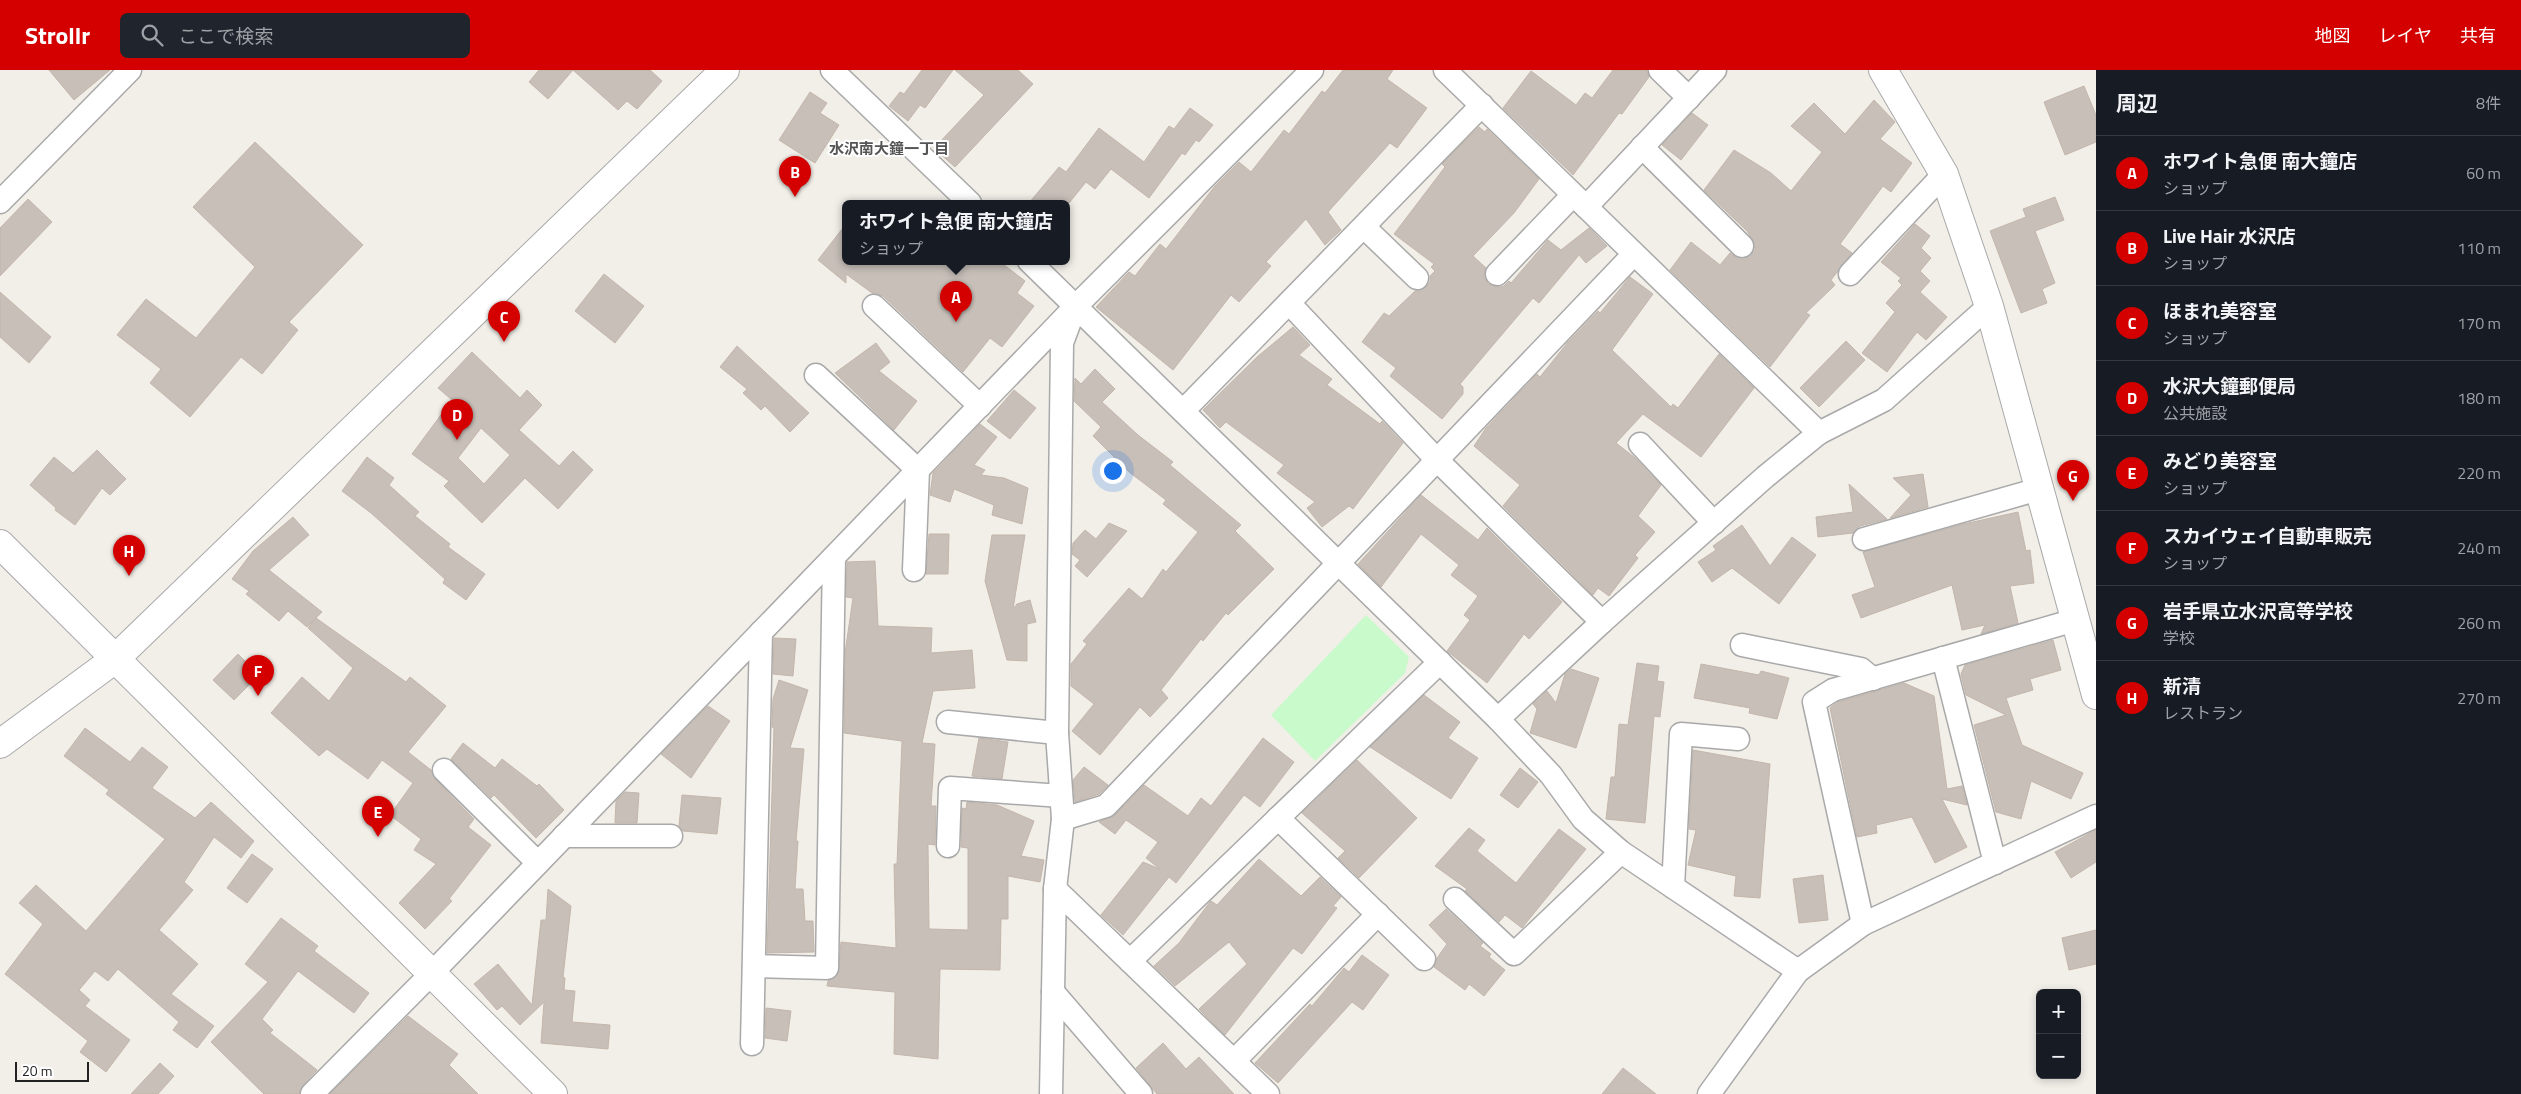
<!DOCTYPE html>
<html lang="ja">
<meta charset="utf-8">
<style>
:root{--surface:#171b24;--page:#20242c;--text:#f1f3f6;--muted:#9ea1a6;--line:#363941;--accent:#d40000}
body{margin:0;font-family:"Titillium Web","Noto Sans JP",sans-serif;background:var(--page);color:var(--text)}
.controls{position:absolute;right:15px;bottom:15px;display:grid;overflow:hidden;border-radius:8px;box-shadow:0 2px 8px #0003}
.controls button{width:45px;height:45px;display:grid;place-items:center;padding:0;border:0;border-bottom:1px solid var(--line);background:var(--surface);color:var(--text);font:25px sans-serif}
.scale{position:absolute;left:15px;bottom:12px;width:74px;box-sizing:border-box;padding-left:5px;border:2px solid #222;border-top:0;font-size:14px;line-height:18px;white-space:nowrap;color:#222;-webkit-text-stroke:4px #fff;paint-order:stroke}
.you{position:absolute;left:1112px;top:400px;width:18px;height:18px;margin:-12px;border:4px solid #fff;border-radius:50%;background:#1a73e8;box-shadow:0 0 0 8px #1a73e833}
.badge{display:grid;place-items:center;width:32px;height:32px;border-radius:50%;background:var(--accent);color:#fff;font-size:16px;font-weight:700}
.pin{position:absolute;translate:-50% -41px;filter:drop-shadow(0 1px 2px #0008)}
.pin::after{content:'';position:absolute;top:26px;width:18px;height:15px;background:inherit;clip-path:polygon(0 0,100% 0,50% 100%)}
.popup{position:absolute;left:842px;top:130px;width:228px;height:65px;box-sizing:border-box;display:grid;place-content:center;border-radius:8px;background:var(--surface);filter:drop-shadow(0 1px 4px #0005);font-size:16px;white-space:nowrap;color:var(--muted)}
.popup b{font-size:19px;color:var(--text)}
.popup::after{content:'';position:absolute;left:50%;top:100%;margin-left:-10px;border:10px solid transparent;border-top-color:var(--surface)}
.list{margin:0;padding:0;list-style:none}
h2{display:flex;justify-content:space-between;align-items:center;height:65px;margin:0;padding:0 20px;font-size:21px}
h2 small{font-size:16px;font-weight:400;color:var(--muted)}
.list li{display:grid;grid-template-columns:32px 1fr auto;gap:15px;align-items:center;box-sizing:border-box;height:75px;padding:0 20px;border-top:1px solid var(--line)}
.list b{display:block;font-size:19px;white-space:nowrap}
.list p{margin:0;font-size:16px;white-space:nowrap;color:var(--muted)}
.list em{font-size:16px;font-style:normal;color:var(--muted)}
.icon{flex:none;width:28px;height:28px;fill:none;stroke:currentColor;stroke-width:2;stroke-linecap:round;stroke-linejoin:round}
.map{position:relative;flex:none;width:2096px;height:1024px;overflow:hidden}
header{display:flex;align-items:center;gap:30px;box-sizing:border-box;height:70px;padding:0 25px;background:var(--accent);color:#fff}
header strong{font-size:24px}
nav{display:flex;gap:28px;margin-inline-start:auto;font-size:18px}
.search{width:350px;height:45px;background:var(--page);display:flex;align-items:center;gap:12px;box-sizing:border-box;padding:0 18px;border-radius:8px;color:var(--muted);font-size:19px}
main{display:flex}
aside{flex:1;background:var(--surface)}
.map>svg:first-child{display:block}
</style>
<header>
<strong>Strollr</strong>
<div class="search"><svg class="icon" aria-label="search" viewBox="0 0 24 24"><circle cx="10" cy="10" r="6"/><path d="M15 15l6 6"/></svg>ここで検索</div>
<nav><a>地図</a><a>レイヤ</a><a>共有</a></nav>
</header>
<main>
<div class="map">
<svg width="2096" height="1024" viewBox="0 0 2096 1024">
<rect width="100%" height="100%" fill="#f2efe9"/>
<!-- park -->
<polygon fill="#c8facc" points="1366,545 1409,587 1405,603 1315,691 1271,645"/>
<!-- building -->
<g fill="#c7bfb8" stroke="#c4b6ab" fill-rule="evenodd">
<polygon points="49,0 110,0 74,30"/>
<polygon points="539,0 650,0 662,11 637,39 627,31 618,40 573,0 548,29 529,12"/>
<polygon points="922,0 953,0 925,38 920,35 908,51 889,36 900,22 904,24"/>
<polygon points="955,0 1018,0 1033,14 955,97 938,82 938,74 984,25"/>
<polygon points="1343,0 1393,0 1387,9 1427,38 1397,78 1390,73 1328,142 1341,160 1325,175 1306,149 1266,192 1271,196 1239,232 1231,225 1173,300 1096,237 1129,202 1135,206 1160,174 1166,179 1215,116 1239,92 1251,102 1284,60 1289,64 1322,21 1325,23"/>
<polygon points="1613,0 1647,0 1649,7 1622,44 1619,43 1573,105 1503,38 1531,1 1576,35 1585,23 1592,28"/>
<polygon points="2084,16 2096,45 2096,72 2065,85 2044,32"/>
<polygon points="810,22 827,33 820,43 839,55 815,93 779,70"/>
<polygon points="1874,30 1895,52 1880,69 1912,93 1891,122 1883,116 1840,174 1852,183 1831,210 1835,215 1806,243 1810,245 1770,297 1670,200 1691,172 1720,195 1730,183 1738,189 1745,189 1755,180 1754,172 1747,161 1704,120 1734,80 1771,103 1791,121 1822,82 1791,56 1814,33 1845,64"/>
<polygon points="1190,38 1213,55 1199,72 1196,70 1185,85 1182,83 1149,128 1111,99 1095,119 1086,112 1069,133 1029,133 1059,97 1066,102 1099,58 1144,92 1169,56 1174,59"/>
<polygon points="1692,43 1708,55 1681,90 1662,75"/>
<polygon points="1479,57 1485,62 1487,59 1539,109 1514,143 1473,186 1486,198 1484,207 1488,214 1500,217 1504,216 1509,211 1511,213 1548,170 1561,180 1589,158 1607,176 1586,193 1579,185 1539,233 1533,228 1460,314 1463,317 1463,324 1442,349 1390,306 1396,298 1362,272 1384,243 1389,246 1415,221 1426,217 1430,212 1430,206 1435,201 1431,197 1434,194 1394,164 1445,97 1442,94"/>
<polygon points="255,72 363,175 289,252 298,260 262,304 241,287 190,347 150,313 161,299 117,265 146,229 196,268 255,197 193,137"/>
<polygon points="2055,127 2064,150 2035,161 2055,213 2042,219 2047,233 2021,243 1990,161 2026,147 2023,139"/>
<polygon points="28,129 52,152 0,206 0,158"/>
<polygon points="846,154 846,191 999,191 1025,211 1017,223 1034,236 1002,277 990,268 963,302 883,226 872,223 846,204 846,213 818,190"/>
<polygon points="1915,154 1930,166 1921,178 1931,188 1920,201 1930,211 1920,222 1947,247 1926,270 1917,262 1887,302 1862,283 1895,242 1886,233 1902,215 1898,211 1901,208 1881,192"/>
<polygon points="604,204 644,236 615,273 575,241"/>
<polygon points="1630,207 1653,224 1612,280 1671,337 1673,334 1678,338 1719,284 1754,318 1701,387 1643,344 1616,373 1634,387 1661,415 1638,446 1655,462 1635,485 1638,488 1609,526 1598,518 1593,525 1503,436 1520,415 1474,376 1486,358 1537,304 1540,307 1568,272 1598,241 1600,243"/>
<polygon points="0,222 51,267 29,293 0,267"/>
<polygon points="1293,257 1310,275 1299,285 1332,309 1327,315 1380,354 1382,351 1403,373 1353,439 1349,436 1322,457 1307,438 1315,432 1277,403 1284,395 1226,352 1220,358 1203,340 1257,287"/>
<polygon points="1846,271 1865,290 1819,337 1800,318"/>
<polygon points="876,273 890,292 879,301 917,331 894,360 835,303"/>
<polygon points="737,276 809,343 790,362 765,336 761,340 743,323 747,319 720,297"/>
<path d="M472,282L520,328L527,320L542,335L519,360L559,396L573,381L593,400L558,439L525,408L482,453L444,416L449,411L412,384L452,330L438,318ZM481,358L510,385L484,414L458,388Z"/>
<polygon points="1095,299 1115,319 1102,332 1138,365 1173,392 1170,395 1241,455 1235,461 1274,499 1228,545 1226,543 1203,571 1201,569 1161,620 1168,628 1150,647 1140,637 1100,685 1072,661 1094,634 1071,616 1071,594 1087,574 1083,571 1129,518 1142,529 1163,499 1166,502 1198,462 1163,434 1166,430 1129,402 1093,366 1101,357 1074,331 1075,308 1081,314"/>
<polygon points="1014,320 1036,338 1010,369 987,351"/>
<polygon points="980,354 997,367 974,395 985,400 981,405 1004,408 1028,418 1022,454 992,445 994,435 954,419 950,432 930,425 933,403"/>
<polygon points="97,380 126,409 110,425 102,418 75,455 55,440 56,438 30,415 54,387 73,403"/>
<polygon points="367,387 394,408 389,415 419,442 415,446 450,474 448,477 485,504 466,530 443,513 445,509 371,443 342,421"/>
<polygon points="1923,404 1928,437 1890,448 1911,425 1893,408"/>
<polygon points="1849,414 1887,449 1860,456 1853,463 1818,467 1816,447 1853,442"/>
<polygon points="1421,425 1478,470 1487,458 1562,532 1529,569 1524,564 1487,613 1447,581 1470,550 1464,545 1478,526 1451,505 1459,495 1421,464 1381,517 1358,494"/>
<polygon points="2018,442 2026,481 2030,480 2034,513 2010,516 2018,553 1981,564 1985,555 1962,560 1952,515 1861,548 1852,525 1875,517 1863,482 1964,454"/>
<polygon points="293,447 309,465 269,500 322,542 307,557 288,541 279,551 246,524 249,521 232,509 253,481"/>
<polygon points="1109,453 1127,461 1087,507 1075,496 1080,490 1072,484 1073,473 1085,460 1096,469"/>
<polygon points="1742,455 1770,496 1792,467 1816,485 1779,534 1732,498 1712,512 1698,492 1716,480 1713,476"/>
<polygon points="929,464 949,464 948,504 926,504"/>
<polygon points="992,465 1025,465 1013,539 1017,534 1030,530 1036,552 1027,554 1027,591 1007,590 985,511"/>
<polygon points="875,491 878,556 932,558 931,583 972,580 975,618 933,621 922,673 935,674 931,736 936,736 935,775 928,774 929,859 968,860 968,778 961,777 962,738 966,739 967,732 997,735 1034,751 1021,786 1044,790 1040,812 1008,806 1008,849 1001,849 1000,900 940,899 938,989 894,984 895,922 827,916 828,911 838,904 841,872 896,878 894,794 897,794 902,671 844,663 845,583 853,528 846,527 847,492"/>
<polygon points="316,548 406,612 410,607 446,636 408,682 431,700 435,709 474,749 468,757 491,775 449,829 452,831 425,859 399,833 436,794 414,780 421,769 390,745 413,713 382,690 368,709 327,679 319,686 271,643 302,607 329,631 353,598 308,558"/>
<polygon points="774,568 796,569 793,606 773,604"/>
<polygon points="2053,570 2061,600 2030,609 2033,620 2006,628 2022,675 2083,703 2071,729 2031,711 2021,749 1996,742 1974,655 2006,645 1966,625 1961,604 1965,595"/>
<polygon points="238,584 259,605 234,630 213,610"/>
<polygon points="1637,593 1659,596 1657,611 1664,612 1660,647 1654,646 1645,753 1606,749 1611,707 1615,707 1619,654 1628,655"/>
<polygon points="1701,594 1759,605 1761,601 1789,608 1777,649 1749,643 1750,638 1694,628"/>
<polygon points="1571,599 1599,608 1576,678 1530,663 1537,639 1533,634 1547,621 1556,633 1565,604"/>
<polygon points="779,610 808,620 790,678 804,679 796,771 798,771 795,819 803,819 805,851 813,851 814,882 767,883 774,658 772,657 773,629"/>
<polygon points="1904,613 1934,626 1947,719 1962,716 1967,735 1942,729 1967,777 1935,793 1912,747 1876,755 1877,763 1857,767 1830,638 1838,632"/>
<polygon points="1424,625 1460,652 1448,668 1478,688 1451,729 1370,677"/>
<polygon points="708,636 730,651 691,708 661,684"/>
<polygon points="85,658 130,692 142,677 168,697 152,718 195,748 211,732 254,771 241,788 214,767 184,812 193,820 159,860 198,894 171,924 214,956 197,978 173,960 179,952 118,899 108,911 95,901 79,920 90,930 85,936 130,970 106,1002 80,982 88,971 5,904 43,854 19,833 36,815 86,861 165,769 106,724 109,720 64,686"/>
<polygon points="979,668 1008,672 1002,709 972,706"/>
<polygon points="1263,668 1294,692 1260,737 1244,725 1176,813 1169,807 1123,865 1101,845 1143,792 1160,799 1146,788 1158,772 1126,750 1115,764 1099,752 1115,745 1144,715 1188,746 1201,728 1211,736"/>
<polygon points="463,673 495,698 502,689 537,716 539,714 564,740 536,768 494,725 491,728 451,689"/>
<polygon points="1693,680 1770,694 1760,828 1734,826 1736,806 1688,795 1696,760 1689,759"/>
<polygon points="1357,690 1417,748 1359,808 1338,788 1345,781 1302,743"/>
<polygon points="1084,697 1108,715 1099,724 1075,732 1073,710"/>
<polygon points="1520,698 1538,712 1518,738 1500,725"/>
<polygon points="625,722 639,723 637,753 615,753 616,731"/>
<polygon points="682,725 721,728 717,764 683,761 679,756"/>
<polygon points="1469,758 1485,770 1477,781 1516,813 1559,759 1586,779 1522,858 1505,845 1499,852 1465,821 1467,819 1435,796"/>
<polygon points="2096,760 2096,792 2071,808 2055,782"/>
<polygon points="252,784 273,799 247,833 227,818"/>
<polygon points="1259,789 1301,826 1320,807 1341,827 1333,836 1337,838 1302,884 1293,878 1225,965 1199,939 1247,894 1229,872 1175,916 1154,896 1179,873 1210,832 1211,831 1217,835"/>
<polygon points="1823,805 1828,850 1799,853 1793,809"/>
<polygon points="548,819 571,836 563,907 565,908 564,920 575,921 572,952 610,955 608,979 541,973 544,932 520,955 502,936 497,940 474,914 498,894 532,935 541,850 546,850"/>
<polygon points="1446,839 1483,873 1480,876 1491,884 1489,887 1505,900 1484,926 1469,914 1465,920 1434,897 1437,888 1447,874 1429,855"/>
<polygon points="281,848 318,876 314,881 369,923 354,943 298,901 262,949 273,960 270,963 317,1000 303,1015 299,1024 264,1024 211,972 268,912 245,894"/>
<polygon points="2096,860 2096,894 2069,900 2062,868"/>
<polygon points="1362,885 1389,905 1363,940 1352,932 1278,1013 1255,993 1310,934 1312,936 1344,898 1349,902"/>
<polygon points="766,938 791,941 787,971 765,968"/>
<polygon points="408,946 458,984 449,995 478,1024 330,1024"/>
<polygon points="1163,973 1186,999 1199,987 1234,1024 1157,1024 1136,998"/>
<polygon points="160,993 174,1006 158,1024 131,1024"/>
<polygon points="1623,998 1656,1024 1602,1024"/>
</g>
<g fill="none" stroke-linecap="round" stroke-linejoin="round">
<defs>
<g id="minor">
<polyline points="832,0 970,133"/>
<polyline points="1445,0 1819,363"/>
<polyline points="1660,0 1689,28"/>
<polyline points="1642,77 1742,176"/>
<polyline points="0,132 130,0"/>
<polyline points="1586,137 1715,0"/>
<polyline points="1364,157 1417,208"/>
<polyline points="1029,191 1498,649 1551,705 1583,749 1621,782 1798,901"/>
<polyline points="1497,204 1573,125"/>
<polyline points="1850,204 1944,104"/>
<polyline points="1289,233 1437,390 1602,552"/>
<polyline points="874,236 980,336"/>
<polyline points="816,305 918,400 914,500"/>
<polyline points="1183,341 1482,35"/>
<polyline points="1640,374 1714,453"/>
<polyline points="1864,469 2039,419"/>
<polyline points="1742,575 1861,599 1873,609"/>
<polyline points="1943,588 1995,793"/>
<polyline points="1498,649 1602,552 1765,407 1819,363 1884,330 1989,236"/>
<polyline points="948,652 1057,663"/>
<polyline points="444,700 538,793"/>
<polyline points="1278,748 1424,889"/>
<polyline points="1063,749 1106,736 1634,184"/>
<polyline points="564,766 671,766"/>
<polyline points="948,776 950,718 1061,726"/>
<polyline points="1673,817 1681,664 1738,669"/>
<polyline points="1055,819 1268,1024"/>
<polyline points="1455,829 1514,884 1621,782"/>
<polyline points="1863,854 1814,632 1833,620 2075,550"/>
<polyline points="1130,891 1440,592"/>
<polyline points="754,896 827,898 834,487"/>
<polyline points="1053,922 1141,1024"/>
<polyline points="752,974 761,562"/>
<polyline points="1234,991 1378,844"/>
<polyline points="312,1024 432,903 1076,236 1312,0"/>
<polyline points="1051,1024 1055,819 1063,749 1057,663 1062,273 1072,246"/>
<polyline points="1709,1024 1798,901 1863,854 2096,746"/>
</g>
<g id="tertiary">
<polyline points="1883,0 1944,104 1989,236 2096,625"/>
<polyline points="0,474 553,1024"/>
<polyline points="0,674 115,589 725,0"/>
</g>
</defs>
<!-- minor casing -->
<use href="#minor" stroke="#a9a9a9" stroke-width="25"/>
<!-- tertiary casing -->
<use href="#tertiary" stroke="#a9a9a9" stroke-width="30"/>
<!-- minor -->
<use href="#minor" stroke="#fff" stroke-width="22"/>
<!-- tertiary -->
<use href="#tertiary" stroke="#fff" stroke-width="28"/>
</g>
<g text-anchor="middle" dominant-baseline="central" stroke-width="4" stroke-linejoin="round" paint-order="stroke">
<!-- neighbourhood labels -->
<g font-size="15" font-weight="bold" fill="#555" stroke="#fff">
<text x="889" y="78">水沢南大鐘一丁目</text>
</g>
</g>
</svg>
<div class="controls">
<button>+</button>
<button>−</button>
</div>
<div class="scale">20 m</div>
<div class="you"></div>
<div class="pin badge" style="left:956px;top:252px">A</div>
<div class="popup"><b>ホワイト急便 南大鐘店</b>ショップ</div>
<div class="pin badge" style="left:795px;top:127px">B</div>
<div class="pin badge" style="left:504px;top:272px">C</div>
<div class="pin badge" style="left:457px;top:370px">D</div>
<div class="pin badge" style="left:378px;top:767px">E</div>
<div class="pin badge" style="left:258px;top:626px">F</div>
<div class="pin badge" style="left:2073px;top:431px">G</div>
<div class="pin badge" style="left:129px;top:506px">H</div>
</div>
<aside>
<h2>周辺<small>8件</small></h2>
<ul class="list">
<li><span class="badge">A</span><div><b>ホワイト急便 南大鐘店</b><p>ショップ</p></div><em>60 m</em></li>
<li><span class="badge">B</span><div><b>Live Hair 水沢店</b><p>ショップ</p></div><em>110 m</em></li>
<li><span class="badge">C</span><div><b>ほまれ美容室</b><p>ショップ</p></div><em>170 m</em></li>
<li><span class="badge">D</span><div><b>水沢大鐘郵便局</b><p>公共施設</p></div><em>180 m</em></li>
<li><span class="badge">E</span><div><b>みどり美容室</b><p>ショップ</p></div><em>220 m</em></li>
<li><span class="badge">F</span><div><b>スカイウェイ自動車販売</b><p>ショップ</p></div><em>240 m</em></li>
<li><span class="badge">G</span><div><b>岩手県立水沢高等学校</b><p>学校</p></div><em>260 m</em></li>
<li><span class="badge">H</span><div><b>新清</b><p>レストラン</p></div><em>270 m</em></li>
</ul>
</aside>
</main>
